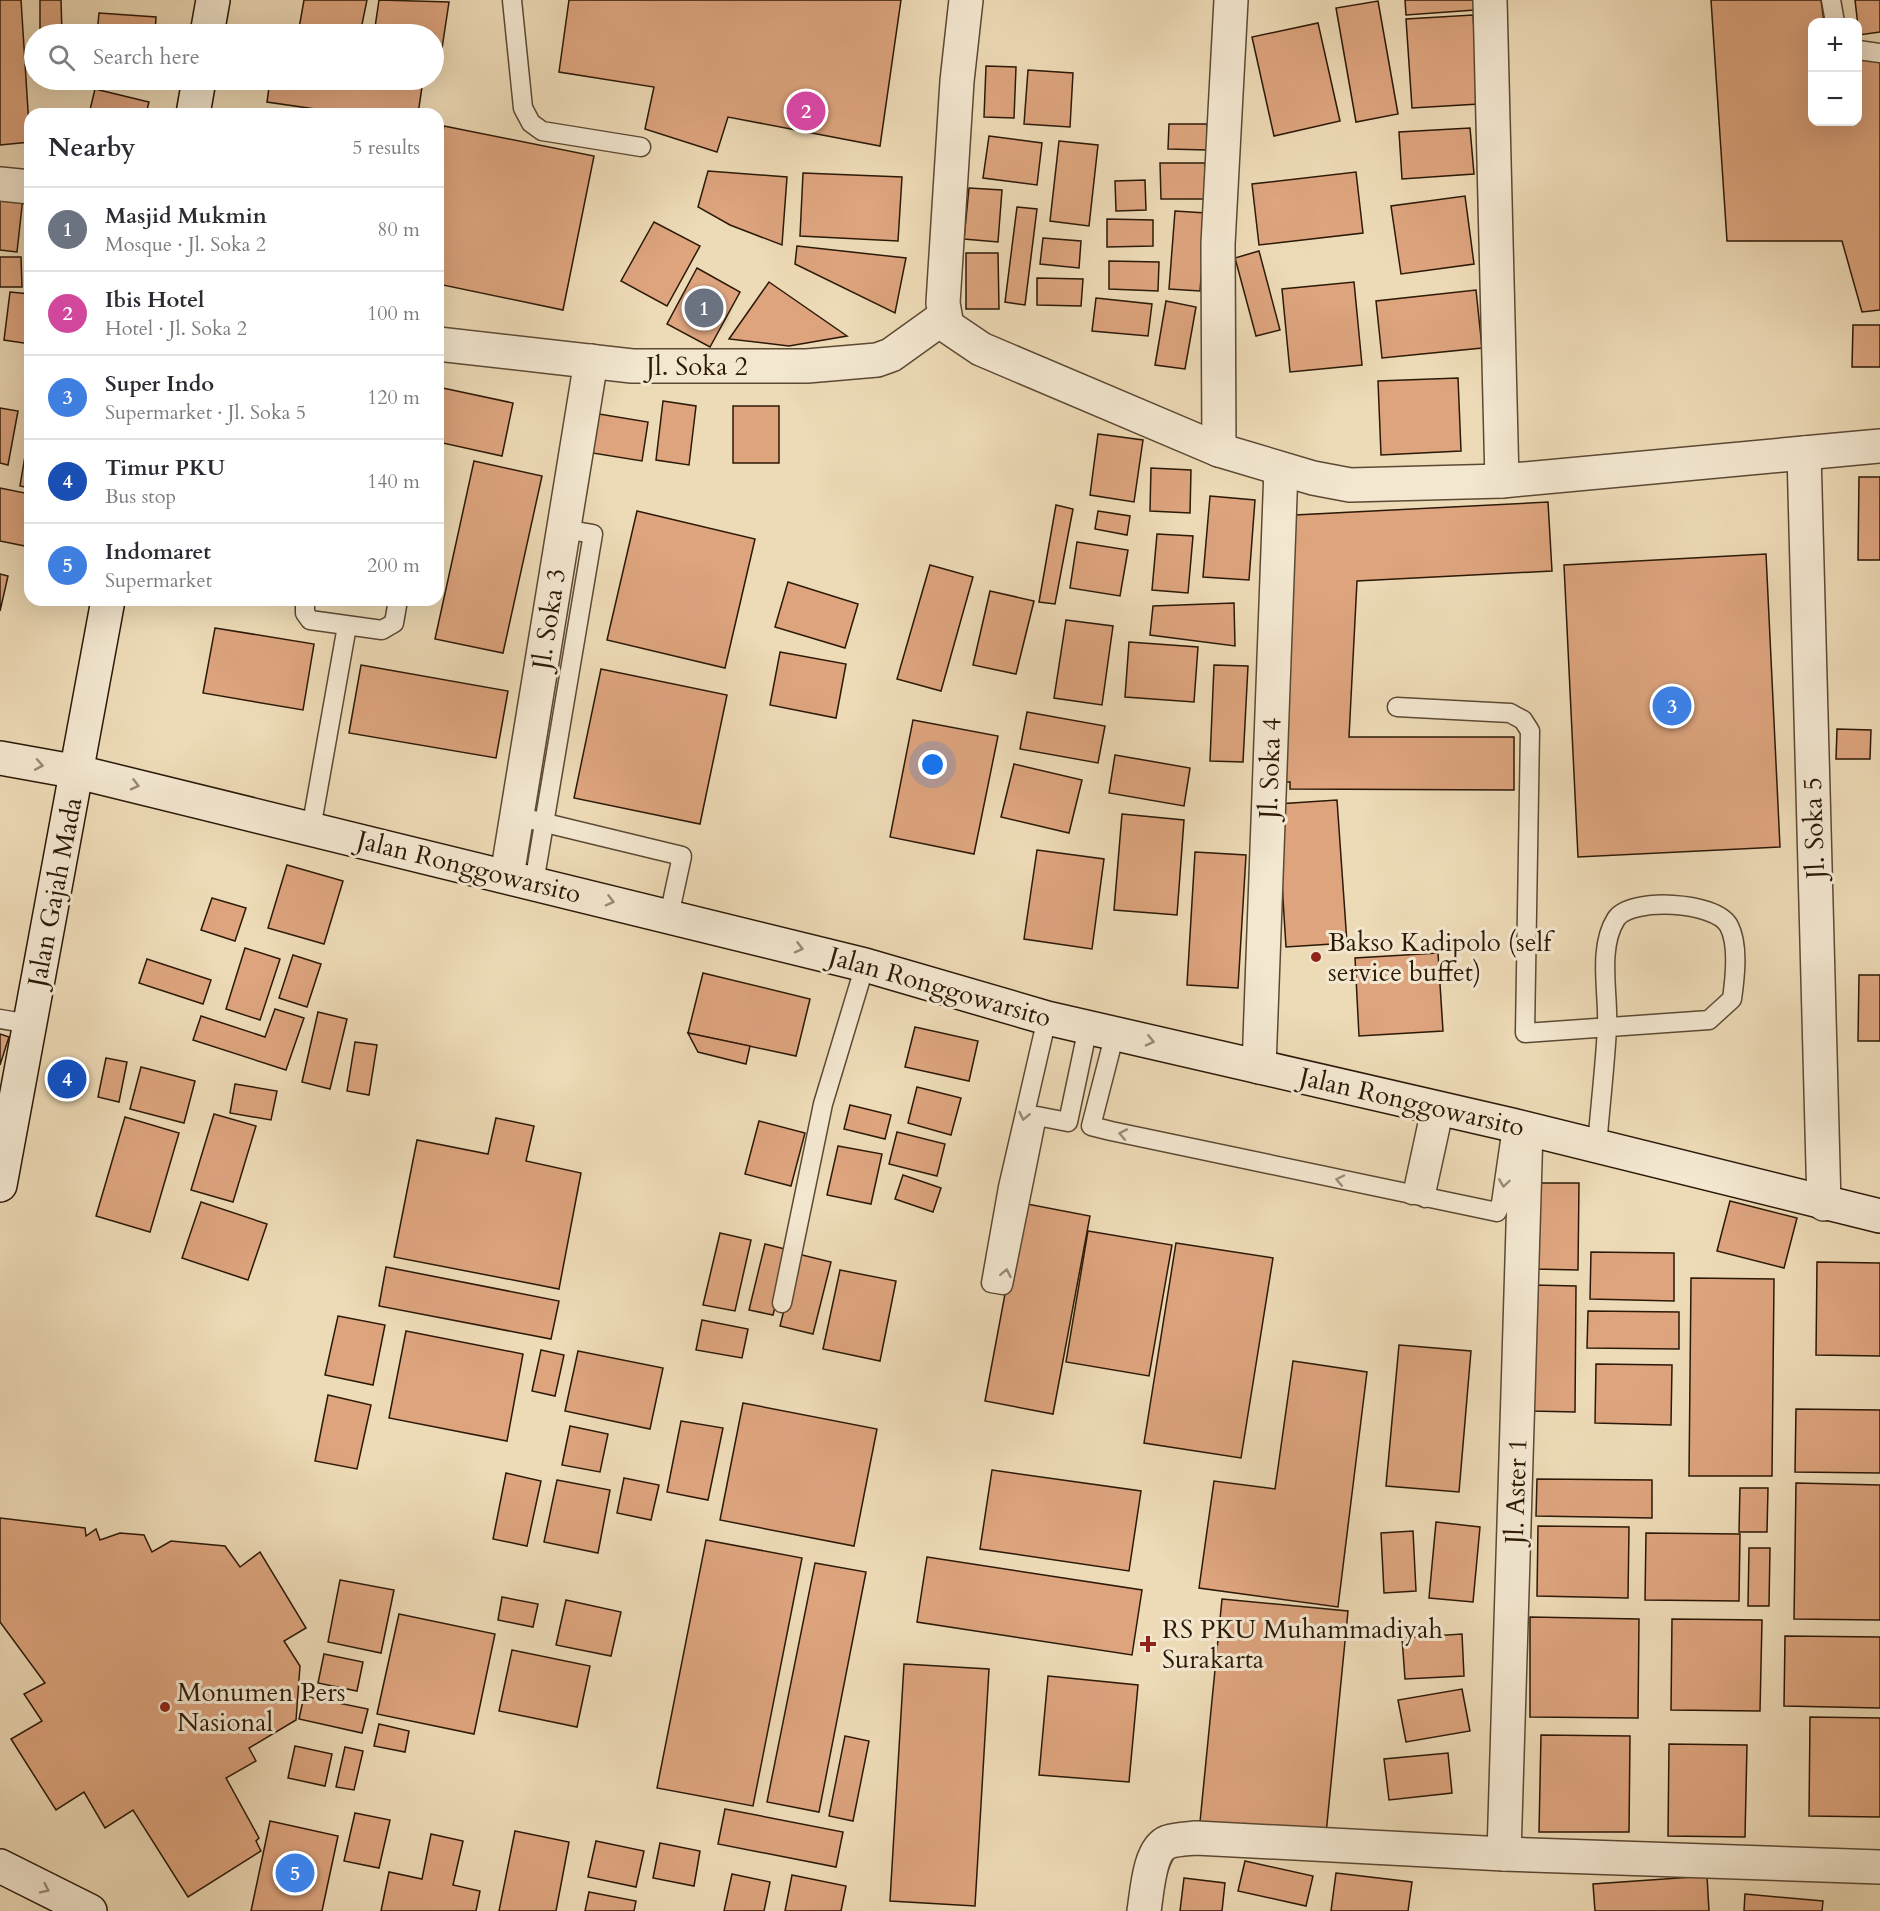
<!DOCTYPE html>
<meta charset="utf-8">
<style>
:root{--surface:#fff;--page:#f2f2f3;--text:#2b2b33;--muted:#7c7c81;--line:#e1e1e2;--accent:#ea580c}
body{margin:0;font-family:Cardo,serif;background:var(--page);color:var(--text)}
.controls{position:absolute;right:18px;top:18px;display:grid;overflow:hidden;border-radius:12px;box-shadow:0 6px 24px #0002}
.controls button{width:54px;height:54px;display:grid;place-items:center;padding:0;border:0;border-bottom:2px solid var(--line);background:var(--surface);color:var(--text);font:30px sans-serif}
.you{position:absolute;left:933px;top:765px;width:21px;height:21px;margin:-15px;border:4px solid #fff;border-radius:50%;background:#1a73e8;box-shadow:0 0 0 9px #1a73e833}
.badge{display:grid;place-items:center;width:39px;height:39px;border-radius:50%;background:var(--accent);color:#fff;font-size:20px;font-weight:700}
.pin{position:absolute;translate:-50% -50%;border:3px solid #fff;box-shadow:0 2px 6px #0006}
.list{margin:0;padding:0;list-style:none}
h2{display:flex;justify-content:space-between;align-items:center;height:78px;margin:0;padding:0 24px;font-size:26px}
h2 small{font-size:20px;font-weight:400;color:var(--muted)}
.list li{display:grid;grid-template-columns:39px 1fr auto;gap:18px;align-items:center;box-sizing:border-box;height:84px;padding:0 24px;border-top:2px solid var(--line)}
.list b{display:block;font-size:22px;white-space:nowrap}
.list p{margin:0;font-size:20px;white-space:nowrap;color:var(--muted)}
.list em{font-size:20px;font-style:normal;color:var(--muted)}
.icon{flex:none;width:33px;height:33px;fill:none;stroke:currentColor;stroke-width:2;stroke-linecap:round;stroke-linejoin:round}
.map{position:relative;flex:none;width:1880px;height:1911px;overflow:hidden}
.search{position:absolute;background:var(--surface);box-shadow:0 6px 24px #0002;left:24px;top:24px;width:420px;height:66px;display:flex;align-items:center;gap:15px;box-sizing:border-box;padding:0 21px;border-radius:33px;color:var(--muted);font-size:22px}
.panel{position:absolute;background:var(--surface);box-shadow:0 6px 24px #0002;left:24px;top:108px;width:420px;height:498px;border-radius:18px}
.map>svg:first-child{display:block}
</style>
<div class="map">
<svg width="1880" height="1911" viewBox="0 0 1880 1911">
<rect width="100%" height="100%" fill="#eddab6"/>
<filter id="stains"><feTurbulence type="fractalNoise" baseFrequency=".00333" numOctaves="4"/><feColorMatrix values="0 0 0 0 .2 0 0 0 0 .09 0 0 0 0 .02 0 0 0 .5 -.17"/></filter>
<radialGradient id="worn" r=".72"><stop offset=".6" stop-color="#630" stop-opacity="0"/><stop offset="1" stop-color="#630" stop-opacity=".3"/></radialGradient>
<!-- building -->
<g fill="#dda47e" stroke="#2c1907" stroke-width="1.5">
<polygon points="0,0 21,0 30,142 0,145"/>
<polygon points="40,0 61,0 62,34 40,34"/>
<polygon points="304,0 367,0 360,34 298,34"/>
<polygon points="379,0 449,2 441,55 434,54 434,34 374,34"/>
<polygon points="569,0 901,0 880,146 728,117 717,152 645,129 654,87 559,72"/>
<polygon points="1405,0 1474,0 1475,10 1406,15"/>
<polygon points="1711,0 1821,0 1824,22 1812,22 1812,122 1858,122 1858,60 1880,57 1880,310 1862,312 1842,241 1727,241"/>
<polygon points="1855,0 1880,0 1880,32 1859,35"/>
<polygon points="1378,1 1398,114 1356,122 1336,8"/>
<polygon points="99,13 156,17 155,34 97,34"/>
<polygon points="1473,15 1479,104 1412,108 1406,19"/>
<polygon points="1318,23 1340,121 1274,136 1252,37"/>
<polygon points="986,66 1016,67 1014,118 984,117"/>
<polygon points="1028,70 1073,73 1070,127 1024,124"/>
<polygon points="109,80 140,80 138,86"/>
<polygon points="270,80 423,80 418,114 350,114 267,102"/>
<polygon points="95,89 149,102 146,114 89,114"/>
<polygon points="1169,124 1207,124 1207,150 1168,149"/>
<polygon points="444,126 594,156 563,310 438,284 438,157"/>
<polygon points="1470,128 1474,174 1402,179 1399,132"/>
<polygon points="989,136 1042,143 1037,185 983,178"/>
<polygon points="1059,141 1098,145 1089,226 1050,221"/>
<polygon points="1160,163 1205,163 1205,199 1161,199"/>
<polygon points="708,171 787,177 782,245 730,225 698,207"/>
<polygon points="1356,172 1363,233 1259,245 1252,184"/>
<polygon points="803,173 902,177 898,241 800,236"/>
<polygon points="1145,180 1146,210 1116,211 1115,181"/>
<polygon points="969,188 1002,190 998,242 964,239"/>
<polygon points="0,194 23,197 17,252 0,250"/>
<polygon points="1465,196 1474,264 1401,274 1391,206"/>
<polygon points="1017,207 1037,209 1025,305 1005,302"/>
<polygon points="1175,211 1206,213 1200,291 1169,289"/>
<polygon points="1107,219 1153,220 1153,246 1107,247"/>
<polygon points="654,222 700,246 667,306 621,281"/>
<polygon points="1043,238 1081,241 1079,268 1040,264"/>
<polygon points="797,246 906,258 895,313 795,264"/>
<polygon points="1259,251 1280,330 1256,336 1235,258"/>
<polygon points="966,253 998,253 999,309 966,309"/>
<polygon points="0,257 21,257 22,287 0,287"/>
<polygon points="1109,261 1159,262 1158,291 1109,289"/>
<polygon points="697,268 740,292 710,347 667,324"/>
<polygon points="1037,278 1083,279 1081,306 1037,305"/>
<polygon points="769,282 847,336 789,346 729,339"/>
<polygon points="1354,282 1362,365 1290,372 1282,289"/>
<polygon points="1476,290 1482,348 1382,358 1376,301"/>
<polygon points="10,292 30,294 30,344 4,340"/>
<polygon points="1096,298 1152,304 1148,336 1092,331"/>
<polygon points="1166,301 1196,307 1185,369 1155,365"/>
<polygon points="1853,325 1880,325 1880,367 1852,367"/>
<polygon points="1458,378 1461,451 1381,455 1378,381"/>
<polygon points="438,387 513,403 502,456 438,442"/>
<polygon points="663,401 696,406 689,465 656,460"/>
<rect x="733" y="406" width="46" height="57"/>
<polygon points="0,408 18,411 8,465 0,463"/>
<polygon points="593,413 648,422 642,461 586,452"/>
<polygon points="30,426 30,488 20,486"/>
<polygon points="1098,434 1143,440 1134,502 1090,495"/>
<polygon points="474,461 542,476 503,653 435,639"/>
<polygon points="1151,468 1191,470 1190,513 1150,511"/>
<polygon points="1859,477 1880,477 1880,560 1858,560"/>
<polygon points="0,488 30,494 30,547 0,541"/>
<polygon points="1210,496 1255,500 1249,580 1203,577"/>
<polygon points="1548,502 1552,571 1357,581 1349,737 1514,737 1514,790 1290,789 1290,782 1283,782 1295,515"/>
<polygon points="1056,505 1073,509 1055,604 1039,602"/>
<polygon points="637,511 755,539 725,668 607,640"/>
<polygon points="1098,511 1130,516 1127,535 1095,529"/>
<polygon points="1157,534 1193,536 1188,593 1152,590"/>
<polygon points="1077,542 1128,550 1120,596 1070,588"/>
<polygon points="1766,554 1780,847 1578,857 1564,565"/>
<polygon points="930,565 973,577 941,691 897,679"/>
<polygon points="0,574 8,576 0,611"/>
<polygon points="788,582 858,604 845,648 775,627"/>
<polygon points="990,591 1034,601 1016,674 973,665"/>
<polygon points="1234,603 1235,646 1150,635 1153,606"/>
<polygon points="1066,620 1113,626 1102,705 1054,698"/>
<polygon points="215,628 314,644 303,710 203,693"/>
<polygon points="1129,642 1198,647 1194,702 1125,697"/>
<polygon points="780,652 846,664 836,718 770,705"/>
<polygon points="361,665 508,691 496,758 349,733"/>
<polygon points="1214,665 1248,666 1243,762 1210,761"/>
<polygon points="601,669 727,695 700,824 574,798"/>
<polygon points="1027,712 1105,726 1098,763 1020,749"/>
<polygon points="913,720 998,736 974,854 890,837"/>
<polygon points="1837,729 1871,730 1870,759 1836,759"/>
<polygon points="1115,755 1190,768 1184,806 1109,793"/>
<polygon points="1014,764 1082,780 1069,833 1001,817"/>
<polygon points="1337,800 1347,943 1286,947 1277,804"/>
<polygon points="1122,814 1184,820 1177,915 1114,910"/>
<polygon points="1037,850 1104,859 1092,949 1024,939"/>
<polygon points="1195,852 1246,855 1238,988 1187,985"/>
<polygon points="287,865 343,881 324,944 268,928"/>
<polygon points="212,898 246,908 235,941 201,930"/>
<polygon points="245,948 280,959 260,1020 226,1009"/>
<polygon points="1438,953 1443,1031 1359,1036 1355,958"/>
<polygon points="293,955 321,964 307,1007 279,998"/>
<polygon points="147,959 211,980 203,1004 139,983"/>
<polygon points="703,973 810,999 796,1056 688,1033"/>
<polygon points="1859,975 1880,975 1880,1041 1858,1041"/>
<polygon points="275,1009 304,1018 286,1070 193,1040 201,1016 265,1037"/>
<polygon points="318,1012 347,1019 330,1089 302,1082"/>
<polygon points="915,1027 978,1041 969,1081 905,1067"/>
<polygon points="688,1033 750,1046 746,1064 698,1052"/>
<polygon points="0,1034 9,1037 0,1065"/>
<polygon points="355,1042 377,1045 369,1095 347,1091"/>
<polygon points="106,1058 127,1062 119,1102 98,1097"/>
<polygon points="141,1067 195,1081 184,1123 130,1109"/>
<polygon points="235,1084 277,1091 271,1120 230,1113"/>
<polygon points="917,1087 961,1098 951,1135 908,1123"/>
<polygon points="850,1105 891,1115 885,1139 844,1129"/>
<polygon points="214,1114 256,1126 233,1202 191,1190"/>
<polygon points="125,1117 179,1133 150,1232 96,1216"/>
<polygon points="496,1118 534,1126 526,1161 581,1173 559,1289 394,1257 417,1140 488,1154"/>
<polygon points="759,1121 805,1133 791,1186 745,1174"/>
<polygon points="897,1132 945,1144 937,1176 889,1164"/>
<polygon points="838,1146 882,1154 871,1204 827,1195"/>
<polygon points="903,1175 941,1188 933,1212 895,1199"/>
<polygon points="1536,1183 1579,1183 1578,1270 1534,1269"/>
<polygon points="1730,1201 1797,1218 1784,1268 1717,1251"/>
<polygon points="201,1202 267,1224 248,1280 182,1258"/>
<polygon points="1022,1203 1090,1216 1053,1414 985,1401"/>
<polygon points="1088,1231 1172,1245 1149,1376 1066,1362"/>
<polygon points="720,1233 751,1240 735,1311 703,1305"/>
<polygon points="1176,1243 1273,1258 1241,1458 1144,1443"/>
<polygon points="765,1244 789,1250 773,1315 749,1310"/>
<polygon points="1591,1252 1674,1253 1674,1301 1590,1299"/>
<polygon points="798,1254 831,1262 813,1334 780,1326"/>
<polygon points="1817,1262 1880,1263 1880,1356 1816,1355"/>
<polygon points="386,1267 559,1301 551,1339 379,1306"/>
<polygon points="840,1270 896,1281 880,1361 823,1349"/>
<polygon points="1691,1278 1774,1279 1772,1476 1689,1476"/>
<polygon points="1533,1285 1576,1286 1575,1412 1531,1411"/>
<polygon points="1588,1311 1679,1312 1679,1349 1587,1348"/>
<polygon points="338,1316 385,1325 373,1385 325,1375"/>
<polygon points="702,1320 748,1329 742,1358 696,1350"/>
<polygon points="406,1331 523,1354 507,1441 389,1418"/>
<polygon points="1399,1345 1471,1351 1459,1492 1386,1486"/>
<polygon points="541,1350 564,1355 555,1396 532,1391"/>
<polygon points="578,1351 663,1368 650,1429 565,1411"/>
<polygon points="1293,1361 1367,1372 1338,1607 1199,1588 1214,1481 1275,1489"/>
<polygon points="1596,1364 1672,1365 1671,1425 1595,1423"/>
<polygon points="328,1395 371,1405 357,1469 315,1461"/>
<polygon points="743,1403 877,1429 854,1546 720,1520"/>
<polygon points="1796,1409 1880,1410 1880,1473 1795,1472"/>
<polygon points="681,1421 723,1428 708,1500 667,1492"/>
<polygon points="570,1426 608,1434 600,1472 562,1465"/>
<polygon points="992,1470 1141,1491 1129,1571 980,1549"/>
<polygon points="506,1473 541,1481 527,1546 493,1539"/>
<polygon points="624,1478 659,1485 651,1520 617,1513"/>
<polygon points="1537,1479 1652,1480 1652,1518 1536,1516"/>
<polygon points="557,1480 610,1490 598,1553 544,1542"/>
<polygon points="1796,1483 1880,1485 1880,1620 1794,1619"/>
<polygon points="1740,1488 1768,1488 1767,1532 1739,1532"/>
<polygon points="0,1518 85,1528 86,1536 96,1529 100,1540 120,1533 144,1535 152,1552 171,1541 225,1546 240,1567 260,1552 306,1628 284,1641 300,1666 296,1720 249,1748 256,1761 226,1778 259,1838 256,1841 261,1851 188,1897 133,1810 105,1828 84,1792 56,1810 11,1739 42,1721 24,1694 45,1683 0,1622"/>
<polygon points="1436,1522 1480,1527 1473,1602 1429,1598"/>
<polygon points="1538,1526 1629,1527 1628,1598 1537,1596"/>
<polygon points="1413,1531 1416,1591 1384,1593 1381,1533"/>
<polygon points="1646,1533 1740,1534 1739,1601 1645,1600"/>
<polygon points="706,1540 802,1558 753,1806 657,1788"/>
<polygon points="1749,1548 1770,1548 1769,1606 1748,1606"/>
<polygon points="927,1557 1142,1590 1132,1655 917,1622"/>
<polygon points="815,1563 866,1572 819,1812 767,1802"/>
<polygon points="340,1580 394,1590 381,1653 328,1642"/>
<polygon points="502,1597 538,1604 533,1627 498,1620"/>
<polygon points="1222,1599 1348,1611 1325,1844 1199,1832"/>
<polygon points="566,1600 621,1612 611,1656 556,1645"/>
<polygon points="399,1614 495,1634 474,1734 377,1714"/>
<polygon points="1530,1617 1639,1619 1638,1718 1530,1717"/>
<polygon points="1672,1619 1762,1620 1760,1711 1671,1710"/>
<polygon points="1462,1634 1464,1676 1405,1679 1402,1638"/>
<polygon points="1785,1636 1880,1637 1880,1708 1784,1706"/>
<polygon points="512,1650 590,1666 577,1727 499,1711"/>
<polygon points="324,1654 363,1662 357,1691 318,1683"/>
<polygon points="904,1664 989,1669 975,1906 890,1901"/>
<polygon points="1048,1676 1138,1685 1129,1782 1039,1775"/>
<polygon points="1462,1689 1470,1731 1406,1742 1398,1700"/>
<polygon points="304,1696 368,1709 362,1733 299,1719"/>
<polygon points="1810,1717 1880,1718 1880,1817 1809,1816"/>
<polygon points="379,1724 409,1731 405,1752 374,1746"/>
<polygon points="1541,1735 1630,1736 1629,1832 1539,1832"/>
<polygon points="845,1736 869,1741 853,1821 829,1816"/>
<polygon points="1669,1744 1747,1745 1745,1837 1668,1836"/>
<polygon points="295,1746 332,1754 325,1786 288,1778"/>
<polygon points="345,1747 363,1751 354,1790 336,1787"/>
<polygon points="1448,1753 1452,1793 1389,1800 1384,1759"/>
<polygon points="725,1809 843,1832 836,1867 718,1844"/>
<polygon points="355,1813 390,1820 379,1868 344,1861"/>
<polygon points="270,1821 338,1836 322,1911 251,1911"/>
<polygon points="515,1831 569,1842 556,1911 499,1911"/>
<polygon points="431,1834 463,1841 453,1885 480,1891 476,1911 381,1911 389,1872 422,1879"/>
<polygon points="596,1841 644,1851 636,1887 588,1877"/>
<polygon points="660,1843 700,1851 694,1886 653,1878"/>
<polygon points="1245,1861 1313,1876 1306,1906 1238,1891"/>
<polygon points="1336,1873 1412,1882 1408,1911 1331,1911"/>
<polygon points="732,1874 770,1882 764,1911 724,1911"/>
<polygon points="792,1875 846,1886 841,1911 785,1911"/>
<polygon points="1707,1876 1709,1911 1595,1911 1593,1884"/>
<polygon points="1184,1878 1225,1883 1222,1911 1180,1911"/>
<polygon points="589,1892 636,1901 634,1911 585,1911"/>
<polygon points="1745,1894 1823,1901 1822,1911 1744,1911"/>
</g>
<g fill="none" stroke-linecap="round" stroke-linejoin="round">
<defs>
<g id="lane">
<polyline points="512,0 523,108 531,123 542,131 641,147"/>
<polyline points="1831,0 1835,22"/>
<polyline points="1858,50 1880,53"/>
<polyline points="305,600 305,613 310,620 382,630 394,623 398,600"/>
<path d="M1397,707L1510,713L1523,720L1530,731L1525,1033L1709,1020L1732,999C1735,978 1739,945 1729,926C1716,901 1630,897 1616,919C1597,949 1609,994 1607,1028C1605,1067 1600,1107 1597,1147"/>
<polyline points="533,820 682,856 669,916"/>
<polyline points="311,829 347,626"/>
<polyline points="534,883 593,534 564,529"/>
<polyline points="1047,1018 1008,1187 991,1283 1003,1285 1037,1116 1068,1122 1088,1027"/>
<polyline points="0,1019 30,1024"/>
<polyline points="1115,1033 1091,1126 1111,1131 1497,1212 1501,1203 1512,1127"/>
<polyline points="1412,1195 1431,1107"/>
<polyline points="1425,1198 1444,1111"/>
<polyline points="782,1303 823,1104 865,965"/>
</g>
<g id="street">
<polyline points="966,0 957,81 943,303 947,326 981,349 1219,450 1313,478 1350,485 1502,481 1880,446"/>
<polyline points="1490,0 1502,481"/>
<polyline points="0,184 30,187"/>
<polyline points="438,344 632,366 807,366 877,360 891,355 944,317"/>
<polyline points="1219,450 1218,244 1231,0"/>
<polyline points="1804,453 1824,1204"/>
<polyline points="507,876 591,361"/>
<polyline points="1259,1067 1281,469"/>
<polyline points="1504,1854 1526,1129"/>
<path d="M1144,1911C1147,1893 1149,1849 1168,1842C1177,1839 1187,1839 1196,1838L1504,1854L1880,1867"/>
</g>
<g id="secondary">
<polyline points="207,34 213,0"/>
<polyline points="193,114 199,80"/>
<polyline points="0,758 78,772 865,965 1047,1018 1512,1125 1880,1216"/>
<polyline points="0,1185 108,600"/>
<polyline points="0,1866 90,1911"/>
</g>
</defs>
<!-- lane casing -->
<use href="#lane" stroke="#5c4933" stroke-width="21"/>
<!-- street casing -->
<use href="#street" stroke="#5c4933" stroke-width="36"/>
<!-- secondary casing -->
<use href="#secondary" stroke="#2c1907" stroke-width="36"/>
<!-- lane -->
<use href="#lane" stroke="#f3e7d0" stroke-width="18"/>
<!-- street -->
<use href="#street" stroke="#f3e7d0" stroke-width="33"/>
<!-- secondary -->
<use href="#secondary" stroke="#f3e7d0" stroke-width="33"/>
</g>
<!-- one-way arrows -->
<defs><path id="oneway-chevron" d="M-2-3.5L2.5 0L-2 3.5" fill="none" stroke-width="1.6" stroke-linecap="round" stroke-linejoin="round" transform="scale(1.5)"/></defs>
<g stroke="#998a76">
<use href="#oneway-chevron" transform="translate(39 765) rotate(10)"/>
<use href="#oneway-chevron" transform="translate(135 785) rotate(14)"/>
<use href="#oneway-chevron" transform="translate(610 901) rotate(14)"/>
<use href="#oneway-chevron" transform="translate(799 948) rotate(14)"/>
<use href="#oneway-chevron" transform="translate(1150 1041) rotate(13)"/>
<use href="#oneway-chevron" transform="translate(1024 1116) rotate(103)"/>
<use href="#oneway-chevron" transform="translate(1123 1134) rotate(-169)"/>
<use href="#oneway-chevron" transform="translate(1340 1180) rotate(-168)"/>
<use href="#oneway-chevron" transform="translate(1504 1183) rotate(98)"/>
<use href="#oneway-chevron" transform="translate(1006 1273) rotate(-79)"/>
<use href="#oneway-chevron" transform="translate(45 1889) rotate(26)"/>
</g>
<!-- markers -->
<g fill="#8f2418" stroke="#f3e7d0" stroke-width="2">
<circle cx="1316" cy="957" r="6"/>
<path d="M1145 1635h6v6h6v6h-6v6h-6v-6h-6v-6h6z"/>
<circle cx="165" cy="1707" r="6"/>
</g>
<g text-anchor="middle" dominant-baseline="central" stroke-width="6" stroke-linejoin="round" paint-order="stroke">
<!-- street labels -->
<g font-size="26" fill="#2c1907" stroke="#f3e7d0">
<text x="697" y="366">Jl. Soka 2</text>
<text transform="translate(549 619) rotate(-81)">Jl. Soka 3</text>
<text transform="translate(1270 768) rotate(-88)">Jl. Soka 4</text>
<text transform="translate(1814 828) rotate(-92)">Jl. Soka 5</text>
<text transform="translate(469 867) rotate(14)">Jalan Ronggowarsito</text>
<text transform="translate(55 892) rotate(-79)">Jalan Gajah Mada</text>
<text transform="translate(940 987) rotate(16)">Jalan Ronggowarsito</text>
<text transform="translate(1412 1102) rotate(13)">Jalan Ronggowarsito</text>
<text transform="translate(1516 1491) rotate(-88)">Jl. Aster 1</text>
</g>
<!-- poi labels -->
<g font-size="26" fill="#2c1907" stroke="#f3e7d0" text-anchor="start">
<text x="1328" y="942">Bakso Kadipolo (self<tspan x="1328" dy="30">service buffet)</tspan></text>
<text x="1162" y="1629">RS PKU Muhammadiyah<tspan x="1162" dy="30">Surakarta</tspan></text>
<text x="177" y="1692">Monumen Pers<tspan x="177" dy="30">Nasional</tspan></text>
</g>
</g>
<rect width="100%" height="100%" filter="url(#stains)"/>
<rect width="100%" height="100%" fill="url(#worn)"/>
</svg>
<div class="controls">
<button>+</button>
<button>−</button>
</div>
<div class="you"></div>
<div class="pin badge" style="left:704px;top:308px;background:#6b7280">1</div>
<div class="pin badge" style="left:806px;top:111px;background:#d1479c">2</div>
<div class="pin badge" style="left:1672px;top:706px;background:#3f7fe0">3</div>
<div class="pin badge" style="left:67px;top:1079px;background:#1a4fb4">4</div>
<div class="pin badge" style="left:295px;top:1873px;background:#3f7fe0">5</div>
<div class="search"><svg class="icon" aria-label="search" viewBox="0 0 24 24"><circle cx="10" cy="10" r="6"/><path d="M15 15l6 6"/></svg>Search here</div>
<section class="panel">
<h2>Nearby<small>5 results</small></h2>
<ul class="list">
<li><span class="badge" style="background:#6b7280">1</span><div><b>Masjid Mukmin</b><p>Mosque · Jl. Soka 2</p></div><em>80 m</em></li>
<li><span class="badge" style="background:#d1479c">2</span><div><b>Ibis Hotel</b><p>Hotel · Jl. Soka 2</p></div><em>100 m</em></li>
<li><span class="badge" style="background:#3f7fe0">3</span><div><b>Super Indo</b><p>Supermarket · Jl. Soka 5</p></div><em>120 m</em></li>
<li><span class="badge" style="background:#1a4fb4">4</span><div><b>Timur PKU</b><p>Bus stop</p></div><em>140 m</em></li>
<li><span class="badge" style="background:#3f7fe0">5</span><div><b>Indomaret</b><p>Supermarket</p></div><em>200 m</em></li>
</ul>
</section>
</div>
